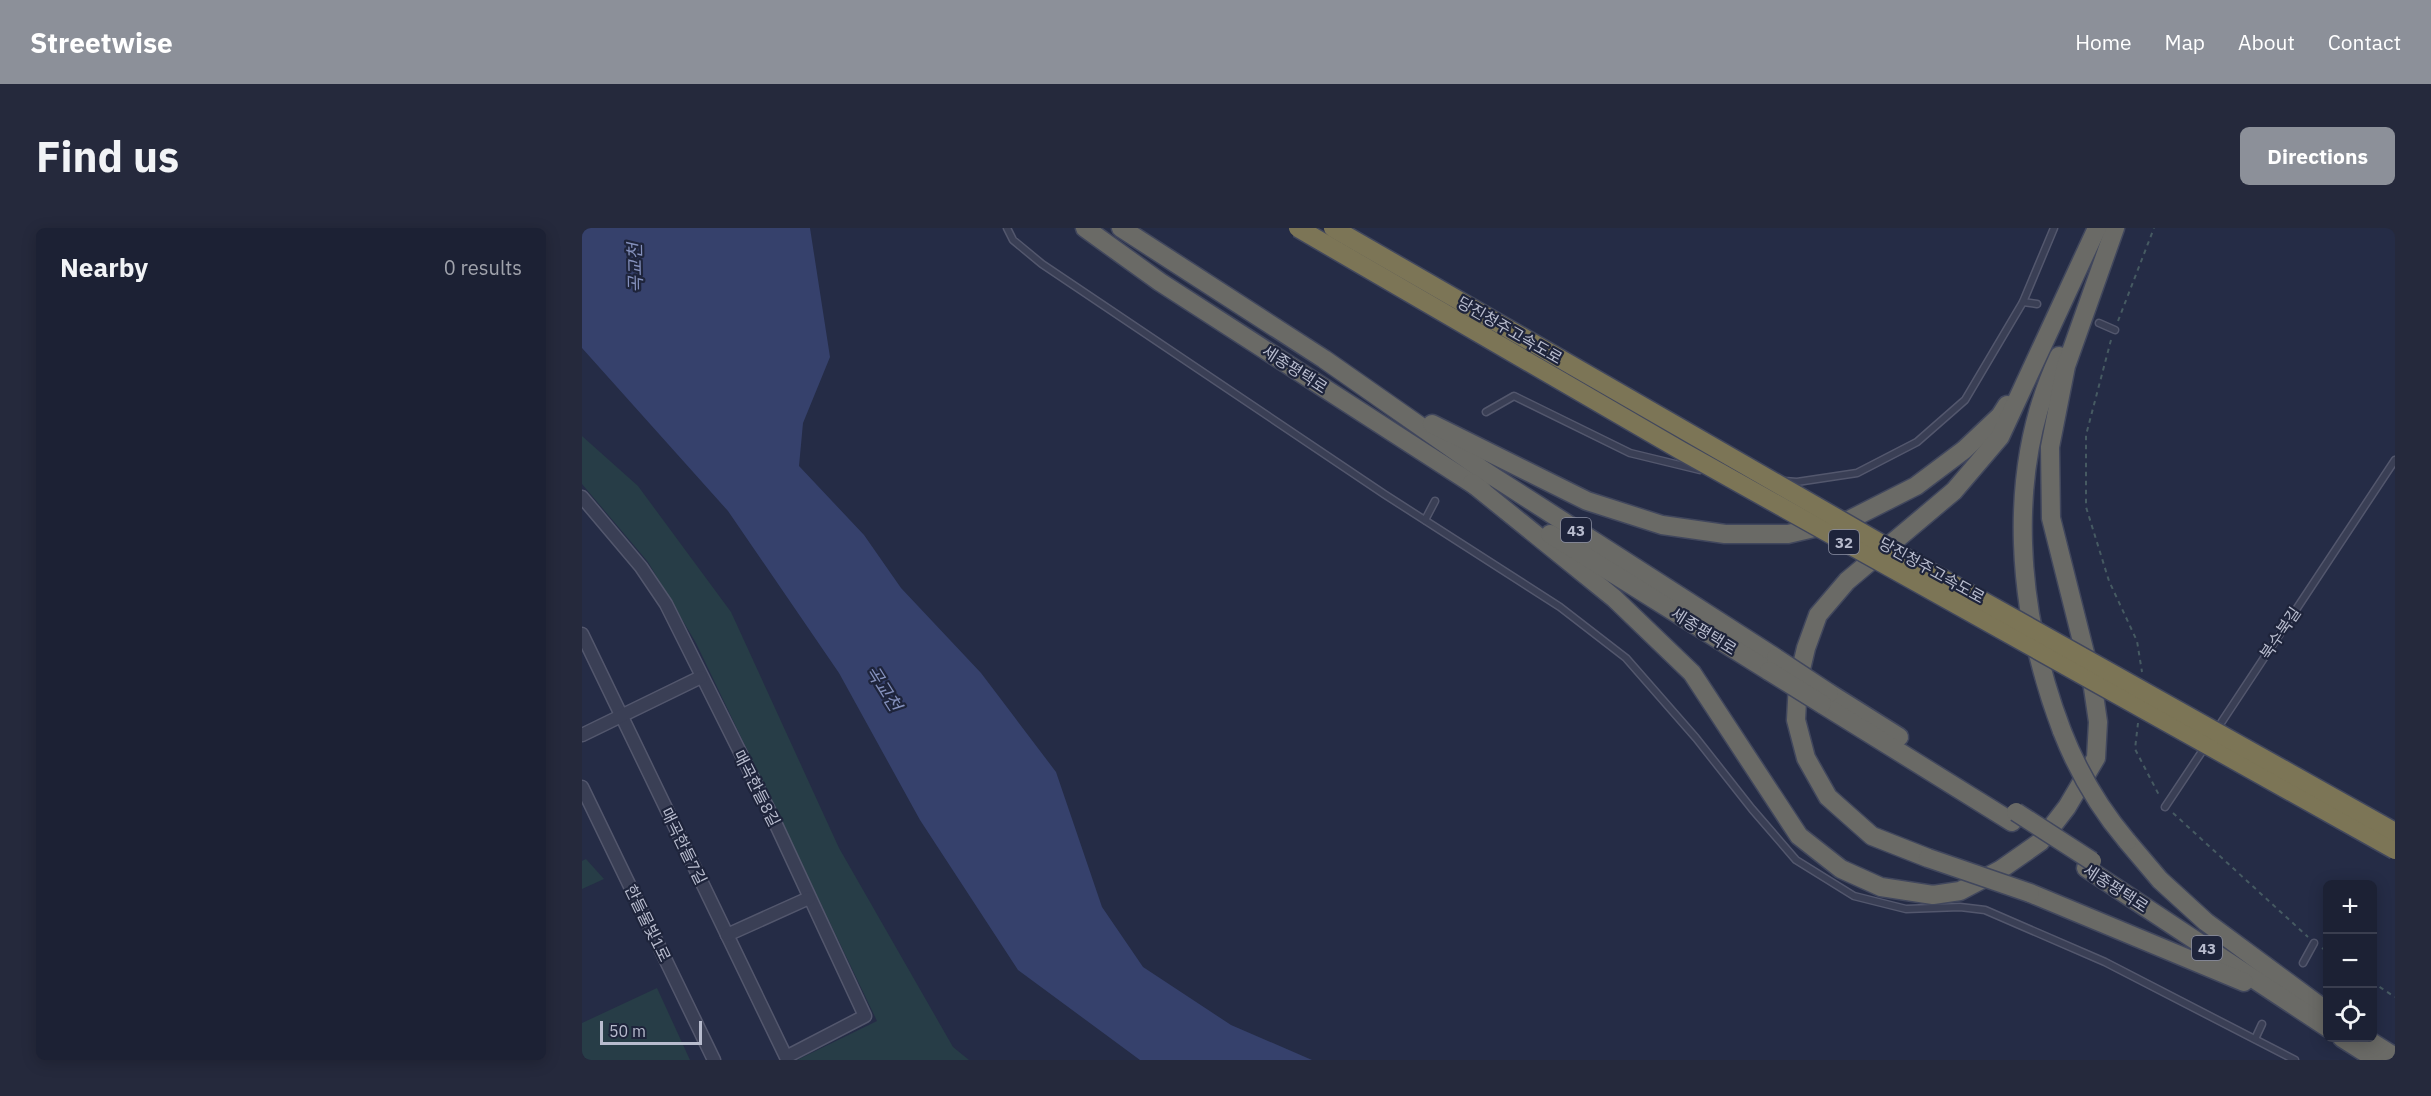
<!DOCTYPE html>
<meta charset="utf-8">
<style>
:root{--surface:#1c2134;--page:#25293c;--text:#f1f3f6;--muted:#a0a3ac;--line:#3a3e4f;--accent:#8c9099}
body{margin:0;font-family:"IBM Plex Sans","Noto Sans KR",sans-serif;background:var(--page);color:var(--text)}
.controls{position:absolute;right:18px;bottom:18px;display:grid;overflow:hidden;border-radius:9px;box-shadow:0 3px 15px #0003}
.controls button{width:54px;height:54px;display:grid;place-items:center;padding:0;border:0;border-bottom:2px solid var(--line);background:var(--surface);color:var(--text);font:30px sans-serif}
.scale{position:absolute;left:18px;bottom:15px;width:102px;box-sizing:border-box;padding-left:6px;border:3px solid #b8bcce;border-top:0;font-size:16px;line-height:21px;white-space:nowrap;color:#b8bcce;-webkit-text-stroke:4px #1e243b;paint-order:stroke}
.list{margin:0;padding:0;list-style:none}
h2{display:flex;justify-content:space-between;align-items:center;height:78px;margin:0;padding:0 24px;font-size:26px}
h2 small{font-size:20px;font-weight:400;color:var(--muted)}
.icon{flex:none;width:33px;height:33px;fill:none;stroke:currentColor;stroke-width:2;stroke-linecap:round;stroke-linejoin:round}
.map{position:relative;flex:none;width:1813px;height:832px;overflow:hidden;border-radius:9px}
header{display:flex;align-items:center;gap:36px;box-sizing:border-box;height:84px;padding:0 30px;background:var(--accent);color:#fff}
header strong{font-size:28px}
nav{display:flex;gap:33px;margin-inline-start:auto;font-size:21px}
.intro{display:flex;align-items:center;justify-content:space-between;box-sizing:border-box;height:144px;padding:0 36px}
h1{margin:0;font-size:42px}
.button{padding:15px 27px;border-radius:9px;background:var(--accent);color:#fff;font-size:21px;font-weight:700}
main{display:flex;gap:36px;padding:0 36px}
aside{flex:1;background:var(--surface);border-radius:9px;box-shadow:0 3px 15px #0003}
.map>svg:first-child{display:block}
</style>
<header>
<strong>Streetwise</strong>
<nav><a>Home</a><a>Map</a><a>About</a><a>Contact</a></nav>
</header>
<div class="intro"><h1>Find us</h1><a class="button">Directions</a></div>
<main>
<aside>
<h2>Nearby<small>0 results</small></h2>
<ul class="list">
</ul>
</aside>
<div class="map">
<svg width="1813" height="832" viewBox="0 0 1813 832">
<rect width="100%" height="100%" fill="#252c46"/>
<!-- green -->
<g fill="#273d47">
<polygon points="0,208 56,258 149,384 257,620 371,819 387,832 215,832 295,793 114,415 66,334 0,256"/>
<polygon points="4,631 22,651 0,661 0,633"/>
<polygon points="75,760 108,832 0,832 0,795"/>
</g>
<!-- water -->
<polygon fill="#36416c" points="0,0 228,0 248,129 221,195 217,238 282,307 319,360 399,445 474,544 520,679 561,739 649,797 730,832 558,832 436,742 338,592 257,445 146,283 0,120"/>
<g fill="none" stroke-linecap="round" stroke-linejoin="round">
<defs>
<g id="service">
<polyline points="425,0 431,12 460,36 802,266 978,379 1044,430 1114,510 1170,581 1214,632 1272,668 1324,681 1378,679 1403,682 1523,734 1713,832"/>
<polyline points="1441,74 1455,76"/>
<polyline points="1517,95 1533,102"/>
<polyline points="904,184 932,168 1048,225 1118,242"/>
<polyline points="1202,253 1215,254 1275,245 1335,214 1383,172 1441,74 1472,0"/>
<polyline points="843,292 853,273"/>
<polyline points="1635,501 1813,232"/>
<polyline points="1583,579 1623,519"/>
<polyline points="1721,735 1732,715"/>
<polyline points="1673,811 1680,796"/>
</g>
<g id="minor">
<polyline points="0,269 59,339 84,376 190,588 283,788 204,829 0,406"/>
<polyline points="0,507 119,449"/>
<polyline points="0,559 132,832"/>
<polyline points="145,707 227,670"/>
</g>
<g id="trunk">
<polyline points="503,0 578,54 900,262"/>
<polyline points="539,0 742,131 898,240 1194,430"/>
<path d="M1477,128C1422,245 1435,385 1480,503"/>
<polyline points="850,196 1005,273 1080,297 1143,306 1206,306 1267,292 1334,258 1382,222 1418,188 1425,177"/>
<polyline points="890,255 1032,370 1110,445 1217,608 1259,641 1299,659 1351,667 1378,663 1418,642 1458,614 1485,579 1514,530 1516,494 1510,453 1469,290 1468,219 1484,138 1533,0"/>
<polyline points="968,306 1187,443"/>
<polyline points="1247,465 1317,509"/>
<polyline points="1240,476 1430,594"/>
<polyline points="1545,613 1578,652 1624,694 1746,784"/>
<polyline points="1346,630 1290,608 1246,569 1224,530 1214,492 1216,454 1224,420 1236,387 1265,353 1372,263 1418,209 1515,0"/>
<polyline points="1504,640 1746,800"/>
<polyline points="1448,665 1662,754"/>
<polyline points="1760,810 1795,832"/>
<polyline points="1783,810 1813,829"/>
</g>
</defs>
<!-- service casing -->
<use href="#service" stroke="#53576d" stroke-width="9"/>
<!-- minor casing -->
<use href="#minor" stroke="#53576d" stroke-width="15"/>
<!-- trunk casing -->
<use href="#trunk" stroke="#41475d" stroke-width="21"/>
<!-- path -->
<g stroke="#465a62" stroke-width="2" stroke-dasharray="4.5 4.5" stroke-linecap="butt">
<polyline points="1536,93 1572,0"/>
<polyline points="1529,112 1504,207 1504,279 1527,353 1555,413 1560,444"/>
<polyline points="1556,495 1553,521 1578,569"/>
<polyline points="1591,585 1726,709"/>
<polyline points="1740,720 1746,724"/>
<polyline points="1790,754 1813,769"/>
</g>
<!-- service -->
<use href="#service" stroke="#3a3f55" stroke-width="6"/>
<!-- minor -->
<use href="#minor" stroke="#3a3f55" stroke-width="12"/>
<!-- trunk -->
<use href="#trunk" stroke="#6a6a66" stroke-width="18"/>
<defs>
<g id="trunk-bridge">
<polyline points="1194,430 1247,465"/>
<polyline points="1187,443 1240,476"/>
<path d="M1480,503C1496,544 1517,580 1545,613"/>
<polyline points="1434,584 1510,633"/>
<polyline points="1346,630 1448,665"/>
</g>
<g id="motorway-bridge">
<polyline points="716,0 1098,222 1813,622"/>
<polyline points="751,0 1326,331 1813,604"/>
</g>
</defs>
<!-- trunk-bridge casing -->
<use href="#trunk-bridge" stroke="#41475d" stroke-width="21" stroke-linecap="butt"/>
<!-- motorway-bridge casing -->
<use href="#motorway-bridge" stroke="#41475d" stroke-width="21" stroke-linecap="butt"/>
<!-- trunk-bridge -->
<use href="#trunk-bridge" stroke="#6a6a66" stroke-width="18"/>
<!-- motorway-bridge -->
<use href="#motorway-bridge" stroke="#7c7556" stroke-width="18"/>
</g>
<g text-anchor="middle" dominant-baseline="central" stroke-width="4.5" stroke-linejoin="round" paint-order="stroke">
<!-- shield labels -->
<g fill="#1e243b" stroke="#8a8ea2" stroke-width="1.5">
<rect x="979" y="290" width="30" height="24" rx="4.5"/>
<rect x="1247" y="302" width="30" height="24" rx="4.5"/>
<rect x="1610" y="708" width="30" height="24" rx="4.5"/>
</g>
<g font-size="15" font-weight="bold" fill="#b8bcce">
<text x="994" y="302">43</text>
<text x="1262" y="314">32</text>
<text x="1625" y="720">43</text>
</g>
<!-- street labels -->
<g font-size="16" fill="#b8bcce" stroke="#1e243b">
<text transform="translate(928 102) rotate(30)">당진청주고속도로</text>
<text transform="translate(713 141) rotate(33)">세종평택로</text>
<text transform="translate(1350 342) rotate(29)">당진청주고속도로</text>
<text transform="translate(1122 403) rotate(32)">세종평택로</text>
<text transform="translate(1698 405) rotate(-56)">북수북길</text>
<text transform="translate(175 560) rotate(63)">매곡한들8길</text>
<text transform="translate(102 618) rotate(64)">매곡한들7길</text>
<text transform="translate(1534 660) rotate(33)">세종평택로</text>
<text transform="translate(66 695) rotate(64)">한들물빛1로</text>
</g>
<!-- water labels -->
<g font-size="18" font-style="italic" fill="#8490bc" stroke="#1e243b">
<text transform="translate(53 40) rotate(-91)">곡교천</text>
<text transform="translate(302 460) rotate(58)">곡교천</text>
</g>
</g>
</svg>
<div class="controls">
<button>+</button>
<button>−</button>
<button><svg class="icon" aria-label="locate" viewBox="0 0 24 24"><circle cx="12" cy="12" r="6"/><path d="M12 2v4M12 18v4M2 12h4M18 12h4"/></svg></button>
</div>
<div class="scale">50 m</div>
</div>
</main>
